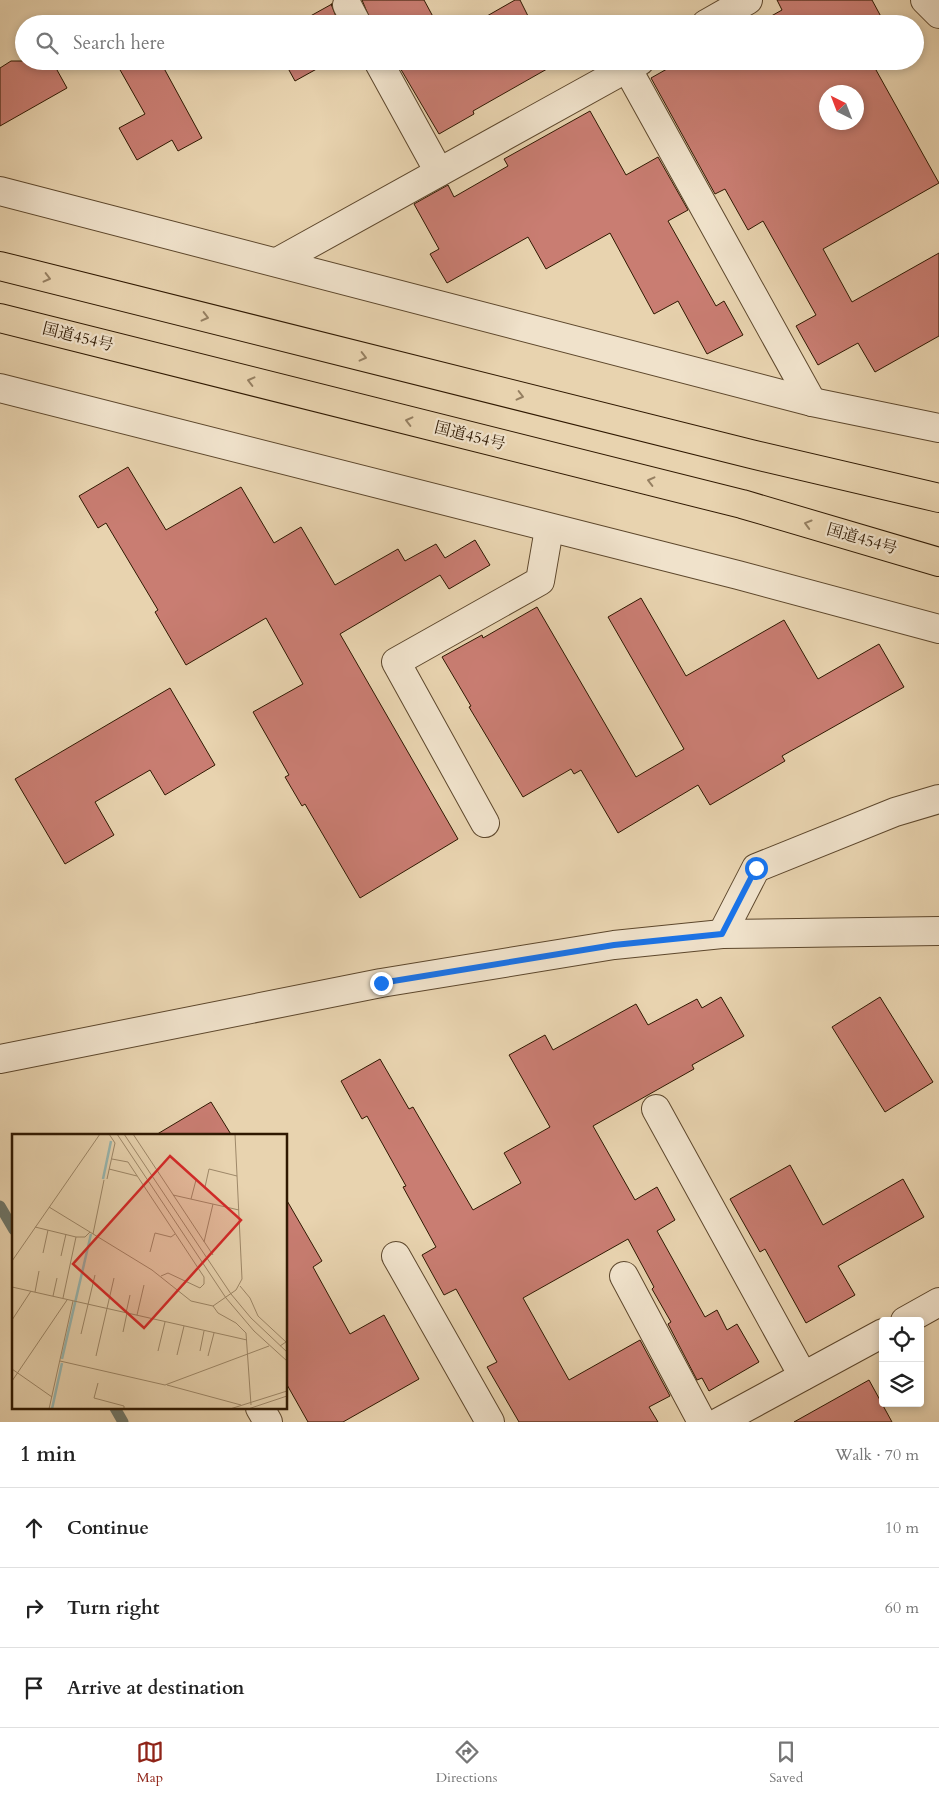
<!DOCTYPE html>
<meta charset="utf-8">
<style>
:root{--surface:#fff;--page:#f6f6f6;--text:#222;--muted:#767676;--line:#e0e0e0;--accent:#8f2418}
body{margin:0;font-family:Cardo,"Noto Serif JP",serif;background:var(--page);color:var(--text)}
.controls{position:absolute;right:15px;bottom:15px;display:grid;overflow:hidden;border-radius:5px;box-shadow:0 2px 8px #0003}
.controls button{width:45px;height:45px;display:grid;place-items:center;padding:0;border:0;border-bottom:1px solid var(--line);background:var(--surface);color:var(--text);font:25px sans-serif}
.compass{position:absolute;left:819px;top:85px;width:45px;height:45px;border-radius:50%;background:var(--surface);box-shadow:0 2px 8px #0003;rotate:318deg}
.stop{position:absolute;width:15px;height:15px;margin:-11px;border:4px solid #1a73e8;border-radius:50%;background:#fff}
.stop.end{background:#1a73e8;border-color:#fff;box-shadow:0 1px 5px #0008}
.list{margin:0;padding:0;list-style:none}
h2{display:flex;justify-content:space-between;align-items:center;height:65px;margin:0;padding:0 20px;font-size:21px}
h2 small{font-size:16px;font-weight:400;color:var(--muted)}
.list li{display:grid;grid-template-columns:32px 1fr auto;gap:15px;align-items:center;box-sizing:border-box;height:80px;padding:0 20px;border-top:1px solid var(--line)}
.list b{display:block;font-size:19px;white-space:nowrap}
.list em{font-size:16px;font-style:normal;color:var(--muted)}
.icon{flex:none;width:28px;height:28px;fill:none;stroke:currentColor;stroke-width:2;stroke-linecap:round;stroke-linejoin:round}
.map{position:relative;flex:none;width:939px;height:1422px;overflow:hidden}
.search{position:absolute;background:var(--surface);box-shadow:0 2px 8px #0003;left:15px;right:15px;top:15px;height:55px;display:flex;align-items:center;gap:12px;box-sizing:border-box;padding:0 18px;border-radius:28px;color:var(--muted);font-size:19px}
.sheet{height:305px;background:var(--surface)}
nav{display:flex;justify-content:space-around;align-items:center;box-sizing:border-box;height:70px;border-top:1px solid var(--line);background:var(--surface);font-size:14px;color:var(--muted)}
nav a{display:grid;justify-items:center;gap:2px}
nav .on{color:var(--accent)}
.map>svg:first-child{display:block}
</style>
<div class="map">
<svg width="939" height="1422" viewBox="0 0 939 1422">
<rect width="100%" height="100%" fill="#e8d3af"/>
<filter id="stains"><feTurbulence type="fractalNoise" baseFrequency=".004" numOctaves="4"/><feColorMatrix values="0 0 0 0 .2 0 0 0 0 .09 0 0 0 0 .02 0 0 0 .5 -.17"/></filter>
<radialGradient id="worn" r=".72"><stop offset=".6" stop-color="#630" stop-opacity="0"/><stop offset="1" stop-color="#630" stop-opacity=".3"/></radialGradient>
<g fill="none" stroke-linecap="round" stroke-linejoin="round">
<!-- stream -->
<g stroke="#6e776b" stroke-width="11">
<polyline points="0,1206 14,1230"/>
<polyline points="115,1408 123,1422"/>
</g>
</g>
<!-- building -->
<g fill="#c97d72" stroke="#2f1801" fill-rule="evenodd">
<polygon points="362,0 424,0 437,24 372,24"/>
<polygon points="515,0 520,0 532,24 473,24"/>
<polygon points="777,0 872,0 885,24 757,24 782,10"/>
<polygon points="331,4 339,24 296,24 332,4"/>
<polygon points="11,61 52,61 67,88 0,126 0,68"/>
<polygon points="115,61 160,61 202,138 178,151 172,140 137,160 119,128 145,114"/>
<polygon points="284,61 331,61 295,81"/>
<polygon points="396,61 552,61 554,65 473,111 474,114 439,134"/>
<path d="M681,61H871L939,183L823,249L852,302L939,253V336L875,372L858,343L818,365L796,326L816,315L763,221L748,230L725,189L715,194L651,78ZM826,92H856V122H826Z"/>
<polygon points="590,111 626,175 658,157 688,210 668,221 716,306 724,301 743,335 707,354 678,301 654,314 610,233 546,269 528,237 447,283 430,254 439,249 414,204 448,185 454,197 508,166 504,159"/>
<polygon points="128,467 166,530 241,487 274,543 301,527 335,585 398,549 405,561 436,544 445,558 475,540 490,565 449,589 440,575 340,634 458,839 360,898 305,804 302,806 285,777 289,775 253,712 303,684 266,618 186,665 155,612 158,610 106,523 98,528 79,496"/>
<polygon points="641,598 686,676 784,620 818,679 879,644 904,687 782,756 785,761 710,805 698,785 618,833 581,770 574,774 571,769 523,797 469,707 471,706 442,657 482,635 483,638 537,607 636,777 684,749 608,617"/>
<polygon points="170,688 215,765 165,795 150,770 95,802 114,835 65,864 15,779"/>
<polygon points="721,997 744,1036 692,1065 694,1069 593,1126 635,1200 657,1187 675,1220 657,1231 705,1317 717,1310 727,1330 737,1324 759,1362 709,1391 702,1378 697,1380 668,1324 671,1322 652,1289 654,1287 628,1239 523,1298 569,1380 640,1340 670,1396 649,1407 658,1422 519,1422 487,1367 497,1362 456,1289 444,1295 422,1255 436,1247 403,1187 406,1186 367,1116 362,1119 341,1081 380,1059 409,1109 413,1107 473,1210 521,1183 504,1153 550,1127 509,1055 545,1035 553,1050 636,1004 648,1025 697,999 702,1008"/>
<polygon points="880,997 933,1082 885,1112 832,1027"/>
<polygon points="211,1102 232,1136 154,1136"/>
<polygon points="790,1165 823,1225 903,1179 924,1217 838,1266 855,1295 806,1323 765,1249 760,1252 730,1199"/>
<polygon points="286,1199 322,1261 313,1267 350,1334 384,1315 419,1379 343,1422 308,1422 286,1383"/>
<polygon points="869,1380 892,1422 794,1422"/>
</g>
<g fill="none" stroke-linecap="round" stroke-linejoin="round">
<defs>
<g id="minor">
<polyline points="925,0 939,14"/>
<polyline points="347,5 357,24"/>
<polyline points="706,24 748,0"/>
<polyline points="378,61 439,172"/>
<polyline points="627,68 812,402"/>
<polyline points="0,191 812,402 939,428"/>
<polyline points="277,262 640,61"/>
<polyline points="0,388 738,575 939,629"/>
<polyline points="485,823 396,662 540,581 549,529"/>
<polyline points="722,934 756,868 895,812 939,799"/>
<polyline points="0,1059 381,983 614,945 722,934 939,931"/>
<polyline points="656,1109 803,1376"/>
<polyline points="396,1256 490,1422"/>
<polyline points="624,1276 702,1422"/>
<polyline points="905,1321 939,1302"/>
<polyline points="260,1408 268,1422"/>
<polyline points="719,1422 883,1333"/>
</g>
<g id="highway">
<polyline points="0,266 751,454 939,498"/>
<polyline points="0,318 742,504 939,562"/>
</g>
</defs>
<!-- minor casing -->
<use href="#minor" stroke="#5d472c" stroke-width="30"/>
<!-- highway casing -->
<use href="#highway" stroke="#2f1801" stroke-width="30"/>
<!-- minor -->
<use href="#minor" stroke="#f0e2cb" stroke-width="28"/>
<!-- highway -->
<use href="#highway" stroke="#e8d3af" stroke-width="28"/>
</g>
<!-- one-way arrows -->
<defs><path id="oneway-chevron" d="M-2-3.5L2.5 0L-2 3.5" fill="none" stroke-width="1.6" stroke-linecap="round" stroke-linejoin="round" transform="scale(1.25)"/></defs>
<g stroke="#957f61">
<use href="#oneway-chevron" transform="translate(47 278) rotate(14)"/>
<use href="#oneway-chevron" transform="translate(205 317) rotate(14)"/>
<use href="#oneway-chevron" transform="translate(363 357) rotate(14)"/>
<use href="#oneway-chevron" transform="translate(251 381) rotate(-166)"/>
<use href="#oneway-chevron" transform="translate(520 396) rotate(14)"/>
<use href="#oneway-chevron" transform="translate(409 421) rotate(-166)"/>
<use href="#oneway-chevron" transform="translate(651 481) rotate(-166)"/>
<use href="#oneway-chevron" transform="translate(808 524) rotate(-164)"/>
</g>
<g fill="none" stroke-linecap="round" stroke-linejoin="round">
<!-- route -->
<polyline stroke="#1a73e8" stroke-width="6" points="381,983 614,945 722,934 756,868"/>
</g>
<g text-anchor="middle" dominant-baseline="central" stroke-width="4.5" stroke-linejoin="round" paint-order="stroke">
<!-- street labels -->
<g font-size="16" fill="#2f1801" stroke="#f0e2cb">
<text transform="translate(78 337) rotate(14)">国道454号</text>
<text transform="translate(470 436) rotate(14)">国道454号</text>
<text transform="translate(862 539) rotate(16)">国道454号</text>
</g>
</g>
<!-- overview -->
<g transform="translate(12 1134)">
<rect width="275" height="275" fill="#e8d3af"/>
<path fill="none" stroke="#98b7b1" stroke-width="2.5" d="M91,45L99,7M50,225L79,100M40,275L50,229"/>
<path fill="none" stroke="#9e8869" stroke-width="1" d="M105,0L214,164L242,197L275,227M112,0L219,160L239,184L275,218M121,0L201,121M100,25L116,28L192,143V150L188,154L156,139L149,142M97,35L125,42M95,45L103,9L97,0M193,53L197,35L225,42M161,61L227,76M179,65L184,46M37,73L140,136L179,167L201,172L224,156L230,145L223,0M23,93L64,103L51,164M81,100L92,46M64,103H73L78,98M192,108L201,70M138,118L143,99L159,103L163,100M31,119L36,96M49,122L54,100M0,127L88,0M228,152L238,164L246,182L274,208L268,212M0,153L235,206M23,158L27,137M41,162L45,144M201,172L206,179L224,189L234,199L239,271M114,179L118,161M125,181L132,151M0,186L19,157M111,198L115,179M69,200L83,141M146,217L153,188M188,217L192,197M165,221L172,192M84,222L102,144M196,222L202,199M48,227L153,251L257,212M0,235L40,263M0,247L55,166M86,249L82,264L112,272V275M155,251L229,271M37,275L61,167M218,275L275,257M236,275L275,262"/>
<path fill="#d62828" fill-opacity="0.15" stroke="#d62828" stroke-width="2.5" d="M158,22L229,86L132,194L61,130Z"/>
<rect width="275" height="275" fill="none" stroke="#2f1801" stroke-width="2.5"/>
</g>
<rect width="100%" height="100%" filter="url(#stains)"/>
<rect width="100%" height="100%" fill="url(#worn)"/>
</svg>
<div class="controls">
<button><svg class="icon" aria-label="locate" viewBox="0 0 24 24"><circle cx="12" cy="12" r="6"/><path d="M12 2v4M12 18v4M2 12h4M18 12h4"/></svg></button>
<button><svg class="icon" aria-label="layers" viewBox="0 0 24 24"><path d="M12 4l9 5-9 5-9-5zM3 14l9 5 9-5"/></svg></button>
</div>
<svg class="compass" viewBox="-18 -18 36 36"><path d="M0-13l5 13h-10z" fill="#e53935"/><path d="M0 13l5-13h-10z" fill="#767676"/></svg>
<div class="stop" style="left:756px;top:868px"></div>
<div class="stop end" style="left:381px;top:983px"></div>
<div class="search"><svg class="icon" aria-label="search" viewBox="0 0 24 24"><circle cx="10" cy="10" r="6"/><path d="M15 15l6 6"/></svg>Search here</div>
</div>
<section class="sheet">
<h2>1 min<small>Walk · 70 m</small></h2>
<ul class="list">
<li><svg class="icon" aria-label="ahead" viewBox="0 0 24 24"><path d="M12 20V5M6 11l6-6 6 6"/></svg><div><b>Continue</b></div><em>10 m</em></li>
<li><svg class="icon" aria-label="right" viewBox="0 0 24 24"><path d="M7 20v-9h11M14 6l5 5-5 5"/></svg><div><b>Turn right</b></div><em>60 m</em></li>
<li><svg class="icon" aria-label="arrive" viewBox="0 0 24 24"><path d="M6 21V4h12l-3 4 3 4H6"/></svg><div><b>Arrive at destination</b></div></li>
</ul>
</section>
<nav>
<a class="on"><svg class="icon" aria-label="map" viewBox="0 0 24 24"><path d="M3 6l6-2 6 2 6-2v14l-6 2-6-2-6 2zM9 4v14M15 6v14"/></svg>Map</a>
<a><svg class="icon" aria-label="directions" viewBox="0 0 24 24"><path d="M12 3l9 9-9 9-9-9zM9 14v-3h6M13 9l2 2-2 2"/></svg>Directions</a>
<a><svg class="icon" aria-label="saved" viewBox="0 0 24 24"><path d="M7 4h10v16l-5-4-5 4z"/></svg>Saved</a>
</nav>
